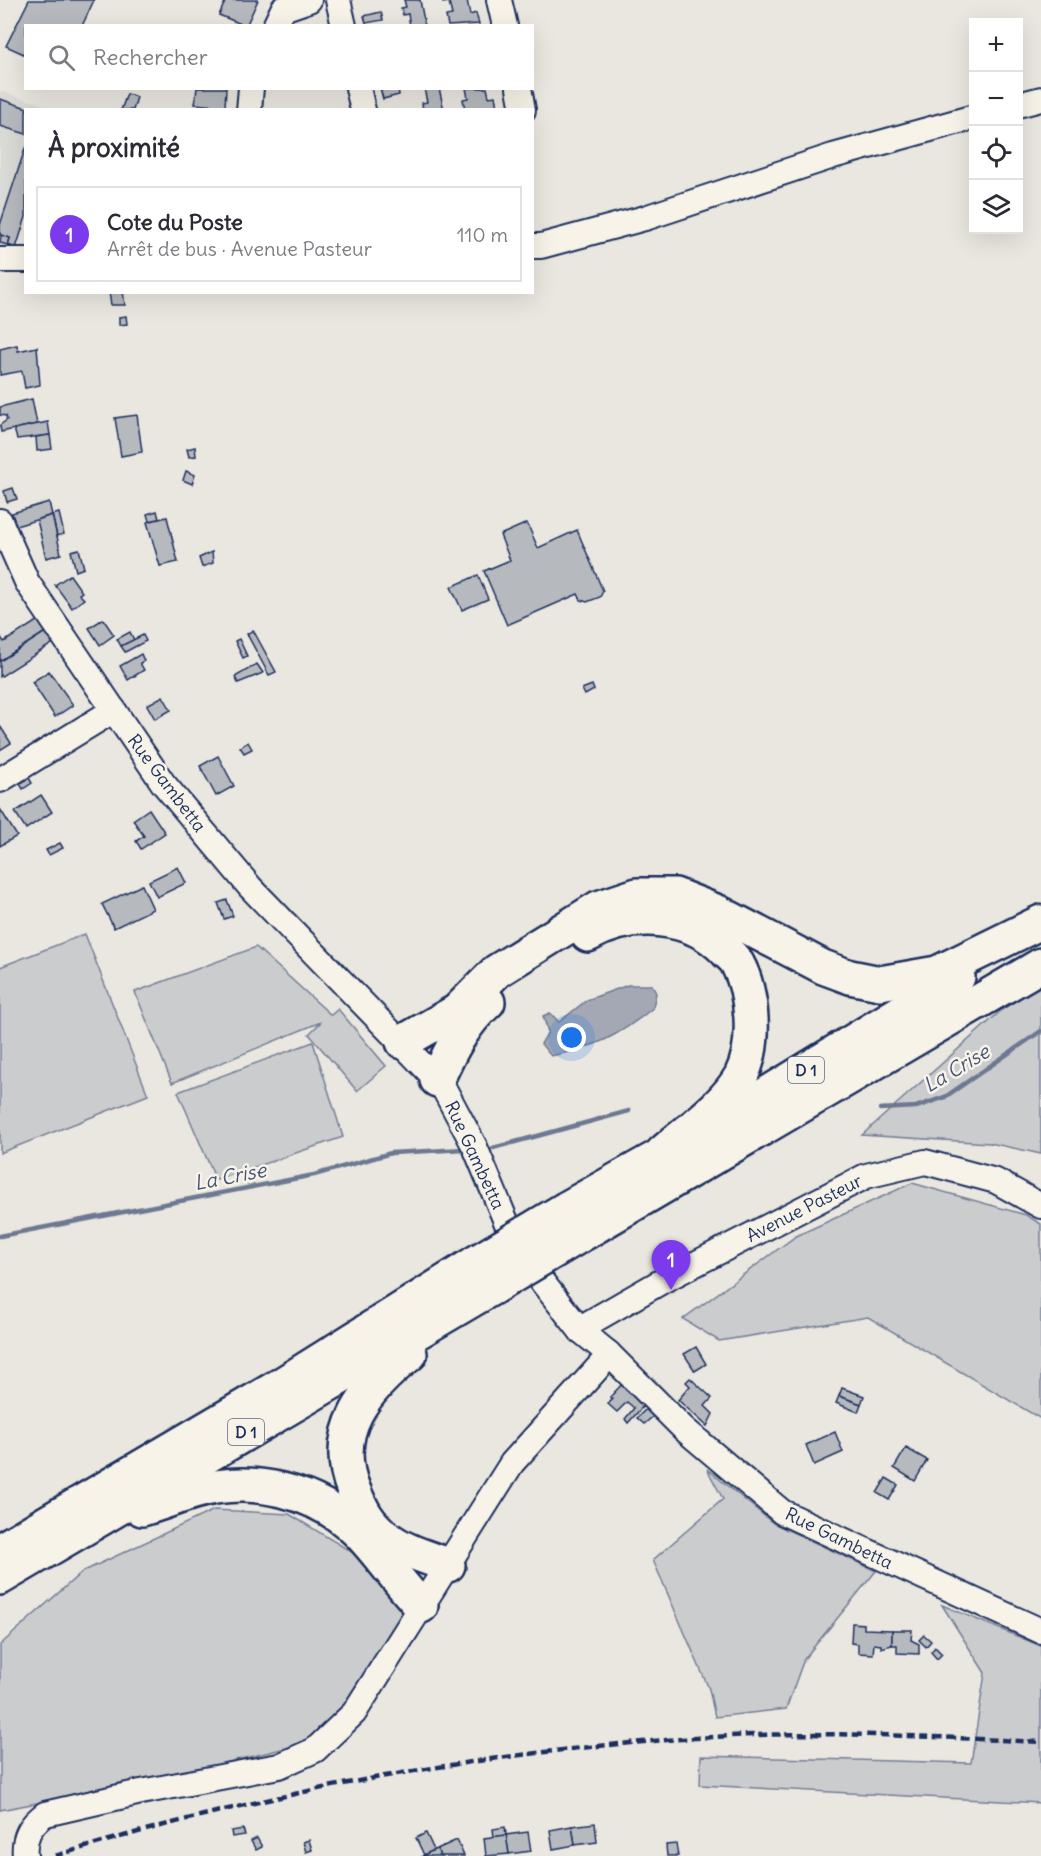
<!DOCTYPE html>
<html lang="fr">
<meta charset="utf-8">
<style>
:root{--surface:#fff;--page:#f7f7f7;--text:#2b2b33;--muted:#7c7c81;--line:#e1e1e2;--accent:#7c3aed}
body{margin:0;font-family:Delius,sans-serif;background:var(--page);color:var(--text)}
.controls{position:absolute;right:18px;top:18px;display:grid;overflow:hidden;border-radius:0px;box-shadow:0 6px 24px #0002}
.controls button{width:54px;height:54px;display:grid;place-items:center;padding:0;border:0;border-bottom:2px solid var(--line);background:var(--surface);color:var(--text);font:30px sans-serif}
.you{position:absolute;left:572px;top:1038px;width:21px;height:21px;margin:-15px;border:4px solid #fff;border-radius:50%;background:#1a73e8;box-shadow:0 0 0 9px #1a73e833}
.badge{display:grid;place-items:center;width:39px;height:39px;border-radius:50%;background:var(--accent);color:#fff;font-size:20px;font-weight:700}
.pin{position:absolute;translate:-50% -50px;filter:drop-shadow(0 2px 3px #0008)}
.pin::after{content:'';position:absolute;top:32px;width:21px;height:18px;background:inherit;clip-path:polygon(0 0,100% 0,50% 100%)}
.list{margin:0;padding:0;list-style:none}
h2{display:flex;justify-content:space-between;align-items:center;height:78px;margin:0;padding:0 24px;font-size:26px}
h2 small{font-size:20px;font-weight:400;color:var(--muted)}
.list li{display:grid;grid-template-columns:39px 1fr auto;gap:18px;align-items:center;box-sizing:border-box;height:96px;margin:0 12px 12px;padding:0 12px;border:2px solid var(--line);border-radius:0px}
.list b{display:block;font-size:22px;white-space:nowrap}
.list p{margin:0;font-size:20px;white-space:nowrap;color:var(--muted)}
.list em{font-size:20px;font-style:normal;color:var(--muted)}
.icon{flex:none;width:33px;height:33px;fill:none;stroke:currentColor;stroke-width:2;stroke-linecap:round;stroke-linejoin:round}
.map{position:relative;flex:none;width:1041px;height:1856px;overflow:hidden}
.search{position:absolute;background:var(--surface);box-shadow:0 6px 24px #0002;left:24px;top:24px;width:510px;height:66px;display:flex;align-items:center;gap:15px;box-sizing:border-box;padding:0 21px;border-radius:0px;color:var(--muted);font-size:22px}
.panel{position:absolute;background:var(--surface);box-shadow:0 6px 24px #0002;left:24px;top:108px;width:510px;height:186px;border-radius:0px}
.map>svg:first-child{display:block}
</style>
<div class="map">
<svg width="1041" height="1856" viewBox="0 0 1041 1856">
<rect width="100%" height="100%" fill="#eae7e0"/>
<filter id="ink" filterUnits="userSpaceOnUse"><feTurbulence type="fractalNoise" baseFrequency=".0167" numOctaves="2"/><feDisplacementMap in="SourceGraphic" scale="12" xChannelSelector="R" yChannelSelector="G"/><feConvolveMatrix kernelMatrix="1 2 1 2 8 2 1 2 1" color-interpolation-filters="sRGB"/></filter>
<g filter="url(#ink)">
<!-- built -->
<polygon fill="#dadad6" points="0,91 56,109 26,110 25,217 15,252 0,251"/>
<!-- green -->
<g fill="#cbcccd" stroke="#737e96" stroke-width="1.5">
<polygon points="85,934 148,1095 0,1153 0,967"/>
<polygon points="256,947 331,1015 338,1009 386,1066 357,1091 309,1034 321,1022 172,1083 135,992"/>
<polygon points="1041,975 1041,1154 990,1143 862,1135"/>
<polygon points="313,1042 343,1137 216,1180 178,1092"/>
<polygon points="912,1183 1026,1215 1041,1224 1041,1419 868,1317 719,1341 683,1319 796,1236"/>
<polygon points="707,1469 773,1523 876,1571 804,1659 786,1709 715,1717 709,1689 653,1560 723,1499"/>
<polygon points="214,1510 289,1514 370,1563 404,1610 350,1701 306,1743 152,1781 0,1810 0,1645 82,1572"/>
<polygon points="942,1605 1041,1646 1041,1803 700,1785 701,1756 971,1763 985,1673"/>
</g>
<!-- water -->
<path fill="#a3a8b4" stroke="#6d7892" stroke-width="1.5" d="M628,985H652L656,993L653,1008C617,1037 596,1047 551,1056L541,1044L548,1032L543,1016L550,1013L559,1022L587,1000Z"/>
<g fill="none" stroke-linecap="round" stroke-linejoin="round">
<!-- stream -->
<g stroke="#6d7892" stroke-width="4.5">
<polyline points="880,1109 916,1107 945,1097 1041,1031"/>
<polyline points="493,1148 629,1111"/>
<polyline points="0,1236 314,1175 391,1153 465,1149"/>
</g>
</g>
<!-- building -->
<g fill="#b6babf" stroke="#1b2f5e" stroke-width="1.5">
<polygon points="29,0 94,0 82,26 26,26 26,55 6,46"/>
<polygon points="226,0 258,0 246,26 219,15"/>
<polygon points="404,0 420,0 425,26 410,26 408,14 403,15 401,8 406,7"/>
<polygon points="442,0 467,0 470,15 476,13 479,24 448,26 446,16 452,15 449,2 443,3"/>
<polygon points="381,12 383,20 366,23 364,16"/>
<polygon points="197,88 226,88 225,107 195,104"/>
<polygon points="380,88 398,88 399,95 383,99"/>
<polygon points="424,88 439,88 444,110 423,110 422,103 427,102"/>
<polygon points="466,88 487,88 489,97 495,96 497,107 465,110 463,99 468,98"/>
<polygon points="127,94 137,97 135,104 133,110 121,110"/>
<polygon points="0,99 33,110 26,110 26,134 0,126"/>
<polygon points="26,146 26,217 16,248 8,245 10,238 0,235 0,225"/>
<polygon points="1,235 10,238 8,245 0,243"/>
<polygon points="109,292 123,292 125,305 111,305"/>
<polygon points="126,316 127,324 119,325 119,317"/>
<polygon points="17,345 18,351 37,347 40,385 25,388 22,371 0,375 0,349"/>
<polygon points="32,399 37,424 1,432 0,425 7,420 6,416 0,415 0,407"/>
<polygon points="137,415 142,452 121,456 115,418"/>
<polygon points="48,422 50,435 17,439 14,429"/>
<polygon points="50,435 52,449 37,451 36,437"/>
<polygon points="195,447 196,456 189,457 187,449"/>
<polygon points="186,471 195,475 192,484 183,480"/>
<polygon points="13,488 17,499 7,502 4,491"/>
<polygon points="49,502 52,515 16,526 12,513"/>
<polygon points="157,511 159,519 149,521 147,514"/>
<polygon points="59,513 64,534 57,536 52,515"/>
<polygon points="52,515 61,554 46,558 37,520"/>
<polygon points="167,517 178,562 160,566 147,522"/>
<polygon points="527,523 538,548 577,530 600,584 603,591 600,597 587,602 581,600 578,594 507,625 484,571 510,560 500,535"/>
<polygon points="79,549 84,568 76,571 71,551"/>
<polygon points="212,552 213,563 202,567 199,558"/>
<polygon points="70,575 82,592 79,594 84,599 72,608 55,585"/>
<polygon points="478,575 488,599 462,610 451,587"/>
<polygon points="40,619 47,631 0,661 0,636 4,642"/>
<polygon points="103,619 114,635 100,645 89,628"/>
<polygon points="253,630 276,672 269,675 247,634"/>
<polygon points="47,631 55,642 0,677 0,661"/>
<polygon points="130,632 134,640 121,646 117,639"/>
<polygon points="143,635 146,641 125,652 121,646"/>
<polygon points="239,639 247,656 243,658 235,641"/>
<polygon points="141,654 144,661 140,663 144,670 128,680 120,666"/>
<polygon points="257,664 263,673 238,683 235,677"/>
<polygon points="49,671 73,705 55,717 32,682"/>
<polygon points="592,685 594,690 585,695 582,689"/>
<polygon points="163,696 171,710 155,719 147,705"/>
<polygon points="0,726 11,743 0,750"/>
<polygon points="248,742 252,749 244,753 240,747"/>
<polygon points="218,756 234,786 216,796 200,766"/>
<polygon points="29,778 32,783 23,789 20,784"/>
<polygon points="41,795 52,812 26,829 15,812"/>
<polygon points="0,809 17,836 0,846"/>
<polygon points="149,809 165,833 141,849 136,841 144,836 133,820"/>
<polygon points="60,843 63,848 49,855 46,850"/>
<polygon points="178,867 186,883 157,897 149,881"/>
<polygon points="142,885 153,909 114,928 102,904"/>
<polygon points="227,900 233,916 224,919 218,903"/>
<polygon points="696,1347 706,1364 695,1371 684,1354"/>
<polygon points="690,1378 712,1398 705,1406 713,1414 707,1426 678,1400 690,1386 686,1382"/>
<polygon points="623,1383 645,1404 628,1423 625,1419 634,1408 627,1402 617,1412 608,1404 613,1399 610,1397"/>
<polygon points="842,1388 864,1396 861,1404 839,1396"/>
<polygon points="839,1396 861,1404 858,1412 836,1403"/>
<polygon points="648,1407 656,1414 644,1424 637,1418"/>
<polygon points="835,1432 843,1452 814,1465 806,1445"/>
<polygon points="906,1448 927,1460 915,1481 894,1468"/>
<polygon points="886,1478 898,1485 889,1500 877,1493"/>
<polygon points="852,1623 864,1624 864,1629 892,1630 892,1645 881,1648 881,1645 874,1644 873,1654 858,1653 858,1644 851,1643"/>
<polygon points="892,1630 912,1630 911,1640 919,1644 919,1654 897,1653 897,1645 892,1645"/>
<polygon points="924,1635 931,1641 926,1647 919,1640"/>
<polygon points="935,1647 942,1654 937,1659 931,1652"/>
<polygon points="595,1823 597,1842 575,1845 572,1826"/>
<polygon points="572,1826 575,1845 553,1849 550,1830"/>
<polygon points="505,1827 506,1835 494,1837 493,1829"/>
<polygon points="243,1829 245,1835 232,1837 231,1831"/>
<polygon points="528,1832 531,1851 509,1854 506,1835"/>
<polygon points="426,1833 434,1850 424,1855 416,1838"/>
<polygon points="506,1835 509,1854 486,1856 484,1838"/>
<polygon points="257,1838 262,1847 256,1850 251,1841"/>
<polygon points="309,1840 312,1850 306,1852 303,1842"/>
<polygon points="457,1840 464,1856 440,1856 437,1849"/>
<polygon points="676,1844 678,1856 667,1856 666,1845"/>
<polygon points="437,1849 440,1856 422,1856 434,1850"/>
</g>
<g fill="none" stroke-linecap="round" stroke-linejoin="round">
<defs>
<g id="minor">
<polyline points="338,0 344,26"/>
<polyline points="499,0 505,26"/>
<polyline points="275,26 283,9 309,0"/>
<polyline points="358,88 363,110"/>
<polyline points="519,88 523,110"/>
<polyline points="1018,105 1041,99"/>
<polyline points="249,110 251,88"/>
<polyline points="532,246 541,246 645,218 833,156 974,117"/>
<polyline points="0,260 26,260"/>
<polyline points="0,521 27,582 163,783 250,887 442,1085 475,1147 510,1231 543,1283 581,1331 608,1353 684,1429 782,1512 1041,1631"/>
<polyline points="0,780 114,710"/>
<polyline points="581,1331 589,1323 664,1280 866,1176 925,1162 996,1181 1041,1206"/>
<path d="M25,1856C23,1837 30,1825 45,1814L141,1792L279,1766L315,1750L354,1713L512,1463L604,1361L608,1353"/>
</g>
<g id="highway">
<path d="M588,935C632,910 692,914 726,951C730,955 736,960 738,965C746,980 750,1001 751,1018C752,1037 750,1058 741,1076C724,1106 688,1130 663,1152"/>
<polyline points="403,1042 457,1011 497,971 598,908 637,895 675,895 718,912 823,967 850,977 880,983 937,973 1041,922"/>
<path d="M437,1080C450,1051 464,1023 488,1002"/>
<polyline points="567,1208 729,1117 958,977"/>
<polyline points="586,1232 1041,965"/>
<path d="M410,1354C366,1389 329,1431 354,1491C361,1509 369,1524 385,1536C403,1551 426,1557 448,1565"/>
<path d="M142,1509C160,1504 177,1497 194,1492C251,1475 317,1490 359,1533C381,1556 399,1583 421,1606"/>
<polyline points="0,1550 279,1386 475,1263"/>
<polyline points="0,1578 494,1287"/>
</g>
</defs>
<!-- minor casing -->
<use href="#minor" stroke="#1b2f5e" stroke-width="28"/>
<!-- highway casing -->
<use href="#highway" stroke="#1b2f5e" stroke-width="38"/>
<!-- minor -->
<use href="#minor" stroke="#f7f3e8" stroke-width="24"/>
<!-- highway -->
<use href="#highway" stroke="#f7f3e8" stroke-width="33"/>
<!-- rail -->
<path stroke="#1b2f5e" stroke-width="4.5" stroke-dasharray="9 4.5" stroke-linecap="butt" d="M55,1856C276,1789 500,1748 730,1736C834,1731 937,1737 1041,1742"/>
<defs>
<g id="highway-bridge">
<polyline points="475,1263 567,1208"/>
<polyline points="494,1287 586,1232"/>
</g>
</defs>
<!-- highway-bridge casing -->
<use href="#highway-bridge" stroke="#1b2f5e" stroke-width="38" stroke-linecap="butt"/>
<!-- highway-bridge -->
<use href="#highway-bridge" stroke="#f7f3e8" stroke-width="33"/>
</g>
</g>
<g text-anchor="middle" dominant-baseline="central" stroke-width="5" stroke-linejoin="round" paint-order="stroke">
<!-- shield labels -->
<g fill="#f7f3e8" stroke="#5d6a87" stroke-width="1.5">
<rect x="788" y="1057" width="36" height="26" rx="4.5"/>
<rect x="228" y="1419" width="36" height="26" rx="4.5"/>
</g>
<g font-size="16" font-weight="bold" fill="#1b2f5e">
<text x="806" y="1070">D 1</text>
<text x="246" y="1432">D 1</text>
</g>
<!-- street labels -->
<g font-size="18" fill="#1b2f5e" stroke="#f7f3e8">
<text transform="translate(167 783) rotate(53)">Rue Gambetta</text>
<text transform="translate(475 1155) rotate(65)">Rue Gambetta</text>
<text transform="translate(804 1208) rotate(-27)">Avenue Pasteur</text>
<text transform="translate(839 1538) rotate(26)">Rue Gambetta</text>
</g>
<!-- water labels -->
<g font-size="20" font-style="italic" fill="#445378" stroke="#f7f3e8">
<text transform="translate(956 1068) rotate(-31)">La Crise</text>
<text transform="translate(230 1176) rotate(-11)">La Crise</text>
</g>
</g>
</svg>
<div class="controls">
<button>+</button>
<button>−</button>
<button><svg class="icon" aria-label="locate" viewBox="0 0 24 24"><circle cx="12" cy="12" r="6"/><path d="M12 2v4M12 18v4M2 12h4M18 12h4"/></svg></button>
<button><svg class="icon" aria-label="layers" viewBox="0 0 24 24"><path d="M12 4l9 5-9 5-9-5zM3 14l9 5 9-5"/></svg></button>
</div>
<div class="you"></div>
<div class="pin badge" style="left:671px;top:1290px">1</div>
<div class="search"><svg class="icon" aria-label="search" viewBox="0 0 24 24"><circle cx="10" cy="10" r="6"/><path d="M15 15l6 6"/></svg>Rechercher</div>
<section class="panel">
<h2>À proximité<small></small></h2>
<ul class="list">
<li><span class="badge">1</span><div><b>Cote du Poste</b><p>Arrêt de bus · Avenue Pasteur</p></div><em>110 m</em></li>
</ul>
</section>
</div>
